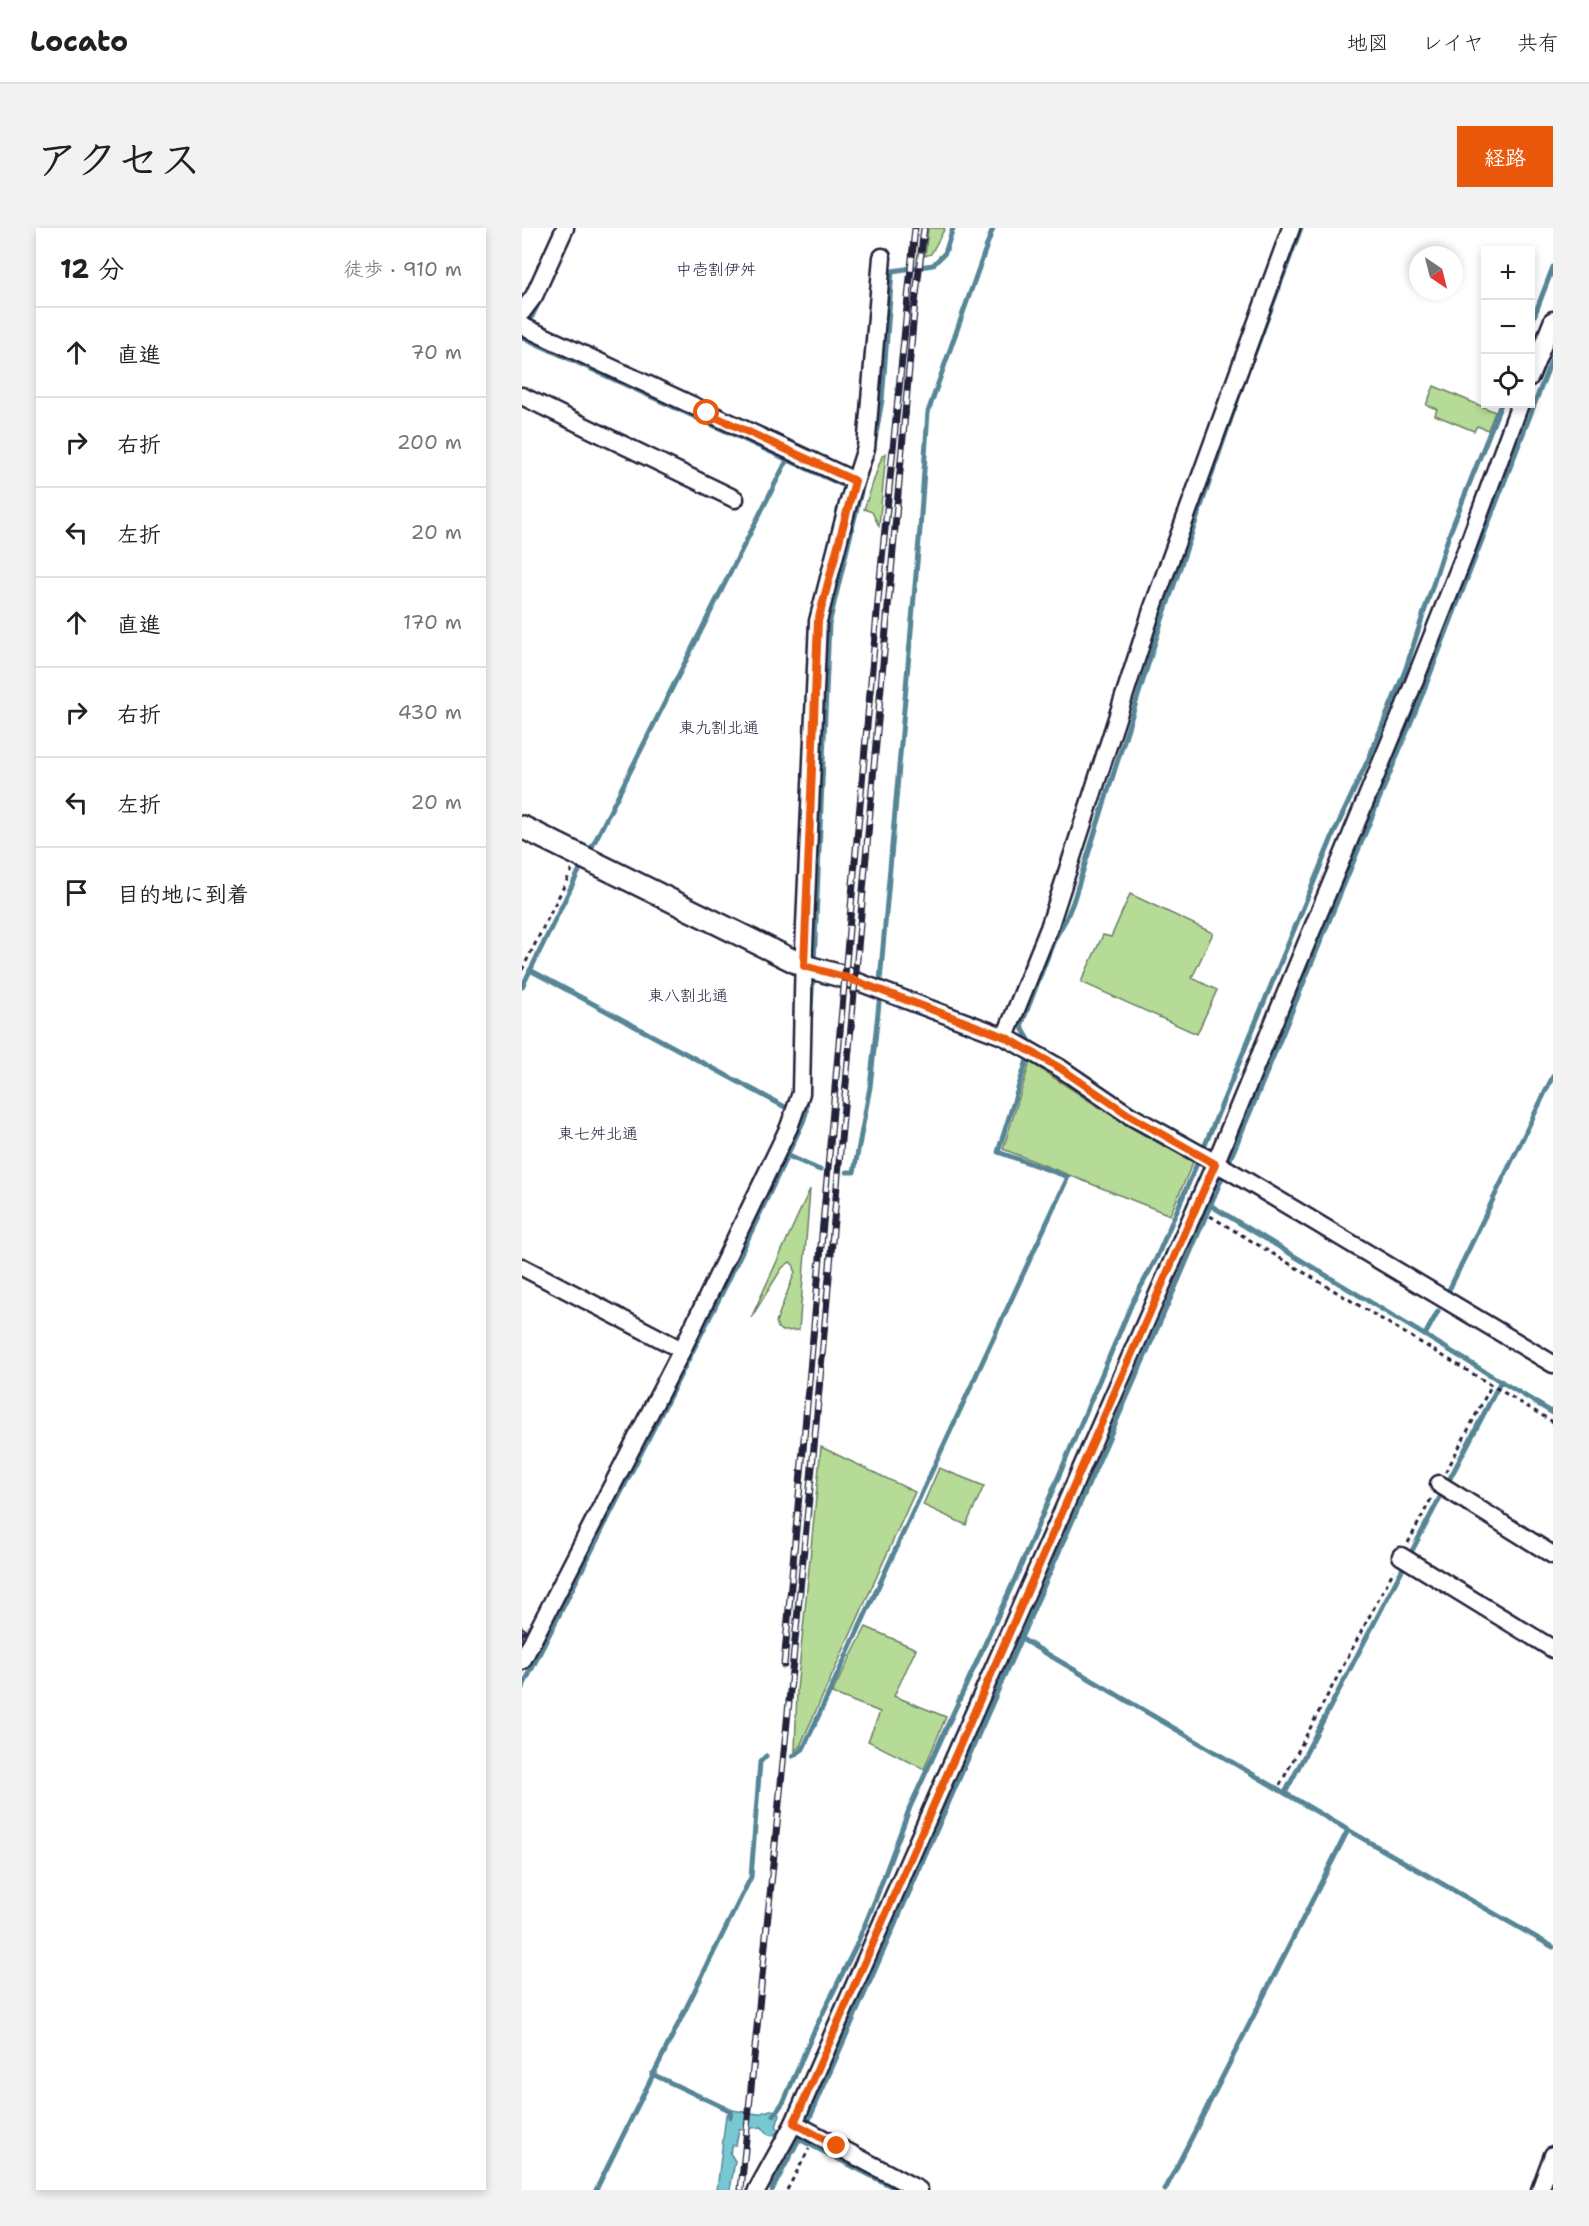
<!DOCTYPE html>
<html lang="ja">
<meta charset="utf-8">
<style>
:root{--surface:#fff;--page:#f2f2f2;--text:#202124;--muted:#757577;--line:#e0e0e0;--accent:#ea580c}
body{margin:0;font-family:"Shantell Sans","Klee One",sans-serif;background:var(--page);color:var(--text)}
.controls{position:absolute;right:18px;top:18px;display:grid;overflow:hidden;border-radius:0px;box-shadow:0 3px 9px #0003}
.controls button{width:54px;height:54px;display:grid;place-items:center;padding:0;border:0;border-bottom:2px solid var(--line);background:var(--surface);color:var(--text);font:30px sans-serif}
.compass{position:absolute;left:887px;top:18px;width:54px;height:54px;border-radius:50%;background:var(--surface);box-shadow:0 3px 9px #0003;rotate:145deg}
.stop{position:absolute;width:18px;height:18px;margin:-14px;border:4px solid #ea580c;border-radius:50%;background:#fff}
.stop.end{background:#ea580c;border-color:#fff;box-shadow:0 2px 6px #0008}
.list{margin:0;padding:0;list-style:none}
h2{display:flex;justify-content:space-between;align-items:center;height:78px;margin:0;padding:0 24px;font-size:26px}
h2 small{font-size:20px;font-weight:400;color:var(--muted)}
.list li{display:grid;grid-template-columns:39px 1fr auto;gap:18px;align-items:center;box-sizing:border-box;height:90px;padding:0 24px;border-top:2px solid var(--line)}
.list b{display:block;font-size:22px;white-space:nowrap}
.list em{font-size:20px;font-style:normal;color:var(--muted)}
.icon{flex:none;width:33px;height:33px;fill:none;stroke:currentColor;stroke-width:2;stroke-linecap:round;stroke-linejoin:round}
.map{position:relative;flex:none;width:1031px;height:1962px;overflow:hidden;border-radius:0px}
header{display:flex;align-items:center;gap:36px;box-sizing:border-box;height:84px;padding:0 30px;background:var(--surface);border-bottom:2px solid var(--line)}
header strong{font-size:28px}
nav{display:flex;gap:33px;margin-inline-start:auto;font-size:21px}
.intro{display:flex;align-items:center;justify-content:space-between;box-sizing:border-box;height:144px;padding:0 36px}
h1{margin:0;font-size:42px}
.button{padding:15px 27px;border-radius:0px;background:var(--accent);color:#fff;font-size:21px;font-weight:700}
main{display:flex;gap:36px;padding:0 36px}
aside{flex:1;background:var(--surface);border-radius:0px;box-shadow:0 3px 9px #0003}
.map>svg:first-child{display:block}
</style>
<header>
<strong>Locato</strong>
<nav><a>地図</a><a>レイヤ</a><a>共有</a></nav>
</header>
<div class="intro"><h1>アクセス</h1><a class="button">経路</a></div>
<main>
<aside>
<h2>12 分<small>徒歩 · 910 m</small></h2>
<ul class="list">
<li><svg class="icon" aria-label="ahead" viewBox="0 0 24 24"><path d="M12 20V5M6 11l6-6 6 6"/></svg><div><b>直進</b></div><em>70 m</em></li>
<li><svg class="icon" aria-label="right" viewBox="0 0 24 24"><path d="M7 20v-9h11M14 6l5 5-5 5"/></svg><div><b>右折</b></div><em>200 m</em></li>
<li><svg class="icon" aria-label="left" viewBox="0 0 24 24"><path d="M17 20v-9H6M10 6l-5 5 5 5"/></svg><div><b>左折</b></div><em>20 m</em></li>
<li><svg class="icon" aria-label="ahead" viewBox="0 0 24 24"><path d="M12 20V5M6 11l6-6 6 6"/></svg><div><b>直進</b></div><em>170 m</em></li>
<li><svg class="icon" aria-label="right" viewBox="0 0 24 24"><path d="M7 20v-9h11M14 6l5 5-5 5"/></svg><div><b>右折</b></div><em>430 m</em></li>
<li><svg class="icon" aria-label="left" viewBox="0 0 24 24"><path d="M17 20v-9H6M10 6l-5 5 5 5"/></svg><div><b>左折</b></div><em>20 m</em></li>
<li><svg class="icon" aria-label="arrive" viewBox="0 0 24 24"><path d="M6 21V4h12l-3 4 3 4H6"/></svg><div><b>目的地に到着</b></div></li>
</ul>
</aside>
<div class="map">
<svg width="1031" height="1962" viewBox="0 0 1031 1962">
<rect width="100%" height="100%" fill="#fff"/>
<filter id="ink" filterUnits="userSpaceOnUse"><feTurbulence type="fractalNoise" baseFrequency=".0167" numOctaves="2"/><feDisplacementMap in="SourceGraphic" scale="12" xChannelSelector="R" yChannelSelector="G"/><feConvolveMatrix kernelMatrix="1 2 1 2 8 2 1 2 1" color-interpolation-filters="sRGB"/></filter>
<g filter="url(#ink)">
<!-- green -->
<g fill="#b5db96" stroke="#6c7e68" stroke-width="1.5">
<polygon points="406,0 423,0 409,26 403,28"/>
<polygon points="912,158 973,184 966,202 955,198 952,203 913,187 915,181 904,177"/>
<polygon points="364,225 357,298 350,284 342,281 360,228"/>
<polygon points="608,666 691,705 670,750 695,762 675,806 559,754 581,707 589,709"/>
<polygon points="508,834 606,898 671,934 648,987 481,921"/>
<polygon points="288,961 277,1102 260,1103 256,1100 254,1094 273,1044 272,1038 268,1034 260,1040 229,1090"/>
<polygon points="299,1219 393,1264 278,1518 273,1523 275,1462"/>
<polygon points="417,1240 462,1258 444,1297 401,1277"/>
<polygon points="344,1399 394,1421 372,1468 424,1489 402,1541 346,1513 358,1484 310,1465"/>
</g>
<!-- water -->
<polygon fill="#78c8d3" stroke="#568696" stroke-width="1.5" points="210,1882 236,1886 248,1882 256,1883 258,1886 254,1899 257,1903 250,1908 245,1906 240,1899 217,1901 214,1917 211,1917 208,1925 213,1933 208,1962 195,1962 204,1887"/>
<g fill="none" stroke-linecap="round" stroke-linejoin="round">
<!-- stream -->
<g stroke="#568696" stroke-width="5">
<polyline points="6,97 17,74"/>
<polyline points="1008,99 1031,39"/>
<polyline points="0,109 329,261"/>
<polyline points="730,132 779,0"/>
<polyline points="352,217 360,172 370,43 411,37 423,25 431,0"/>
<polyline points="69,621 265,232"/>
<polyline points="292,736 307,396 341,255"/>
<polyline points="8,742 265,880"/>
<polyline points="358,753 398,301 406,184 471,0"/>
<polyline points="0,759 59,639"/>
<polyline points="288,799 291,745"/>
<polyline points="509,815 499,798 532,712 544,691 551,674 640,392 726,141"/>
<polyline points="266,928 298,942"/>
<polyline points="325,944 332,944 348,859 357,775"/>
<polyline points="688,977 1031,1185"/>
<polyline points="927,1062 1031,848"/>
<polyline points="903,1107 916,1083"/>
<polyline points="498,1410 826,1602 1031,1719"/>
<polyline points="0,1460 206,1053 281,894 284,885 285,868"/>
<polyline points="271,1528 281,1521 289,1504 546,949 476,924 505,832"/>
<polyline points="763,1565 979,1153"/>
<polyline points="130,1846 209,1883 208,1889"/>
<polyline points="252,1887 262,1873 292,1803 334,1718 354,1670 388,1579 497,1342 610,1075 634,1031 683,917 812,605 846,532 883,443 927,307 979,176"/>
<polyline points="277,1911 377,1962"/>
<polyline points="74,1962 229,1649 238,1534 244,1528"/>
<polyline points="250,1962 286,1894 656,1053 732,875 900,467 1031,128"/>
<polyline points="643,1962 826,1602"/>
</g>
<defs>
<g id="minor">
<polyline points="0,84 12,68 43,0"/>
<polyline points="0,98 333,253"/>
<polyline points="1008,149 1031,92"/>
<polyline points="0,168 213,271"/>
<polyline points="323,749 483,809 538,840 607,887 708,943 1031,1136"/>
<polyline points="483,809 527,700 631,379 769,0"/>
<polyline points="0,1039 160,1122"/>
<polyline points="917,1256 1031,1327"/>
<polyline points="879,1328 1031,1421"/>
<polyline points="0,1433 160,1122 267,899 279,865 282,721 296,393 326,276 344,220 360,29"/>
<polyline points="272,1895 397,1962"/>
<polyline points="235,1962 272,1895 693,936 881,482 942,328 998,176"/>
<polyline points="1018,1962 1031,1927"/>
</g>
<polyline id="tertiary" points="0,599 282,738 323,749"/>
</defs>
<!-- minor casing -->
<use href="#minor" stroke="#22223b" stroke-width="21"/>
<!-- tertiary casing -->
<use href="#tertiary" stroke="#22223b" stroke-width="26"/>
<!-- path -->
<g stroke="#22223b" stroke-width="3" stroke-dasharray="4.5 4.5" stroke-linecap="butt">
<polyline points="0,742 50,642"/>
<polyline points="688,988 1031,1194"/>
<polyline points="924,1244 969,1158"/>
<polyline points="886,1315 909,1271"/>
<polyline points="758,1557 872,1342"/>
<polyline points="265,1962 287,1921"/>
</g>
<!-- minor -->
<use href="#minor" stroke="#fff" stroke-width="16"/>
<!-- tertiary -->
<use href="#tertiary" stroke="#fff" stroke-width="21"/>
<defs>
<g id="rail">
<polyline points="262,1437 358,351 393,0"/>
<polyline points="219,1962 292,1219 392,84 402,0"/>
</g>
</defs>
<!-- rail casing -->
<use href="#rail" stroke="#22223b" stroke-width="7"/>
<!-- rail -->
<use href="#rail" stroke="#fff" stroke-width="4.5" stroke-dasharray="14" stroke-linecap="butt"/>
</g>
<!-- shaded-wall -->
<polygon fill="#7586a5" stroke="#22223b" stroke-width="1.5" points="3,1401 3,1408 0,1415 0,1408"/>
<!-- building -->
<polygon fill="#a7bfec" stroke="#22223b" stroke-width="1.5" points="0,1399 3,1401 0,1408"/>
</g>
<g fill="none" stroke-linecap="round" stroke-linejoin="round" filter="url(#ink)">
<!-- route -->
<polyline stroke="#ea580c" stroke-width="8" points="185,185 333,253 296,393 282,738 323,749 483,809 538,840 607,887 693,936 272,1895 315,1918"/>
</g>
<g text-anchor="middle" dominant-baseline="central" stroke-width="4.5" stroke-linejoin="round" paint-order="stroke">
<!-- neighbourhood labels -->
<g font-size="16" fill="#22223b" stroke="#fff">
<text x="194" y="41">中壱割伊舛</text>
<text x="197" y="499">東九割北通</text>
<text x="166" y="767">東八割北通</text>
<text x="76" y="905">東七舛北通</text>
</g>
</g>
</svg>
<div class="controls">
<button>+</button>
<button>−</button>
<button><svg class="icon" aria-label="locate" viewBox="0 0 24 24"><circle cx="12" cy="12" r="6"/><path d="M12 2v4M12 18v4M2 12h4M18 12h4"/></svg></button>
</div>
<svg class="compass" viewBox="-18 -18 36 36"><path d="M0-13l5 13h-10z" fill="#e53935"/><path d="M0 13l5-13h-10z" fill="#757577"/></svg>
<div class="stop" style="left:185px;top:185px"></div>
<div class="stop end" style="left:315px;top:1918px"></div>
</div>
</main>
